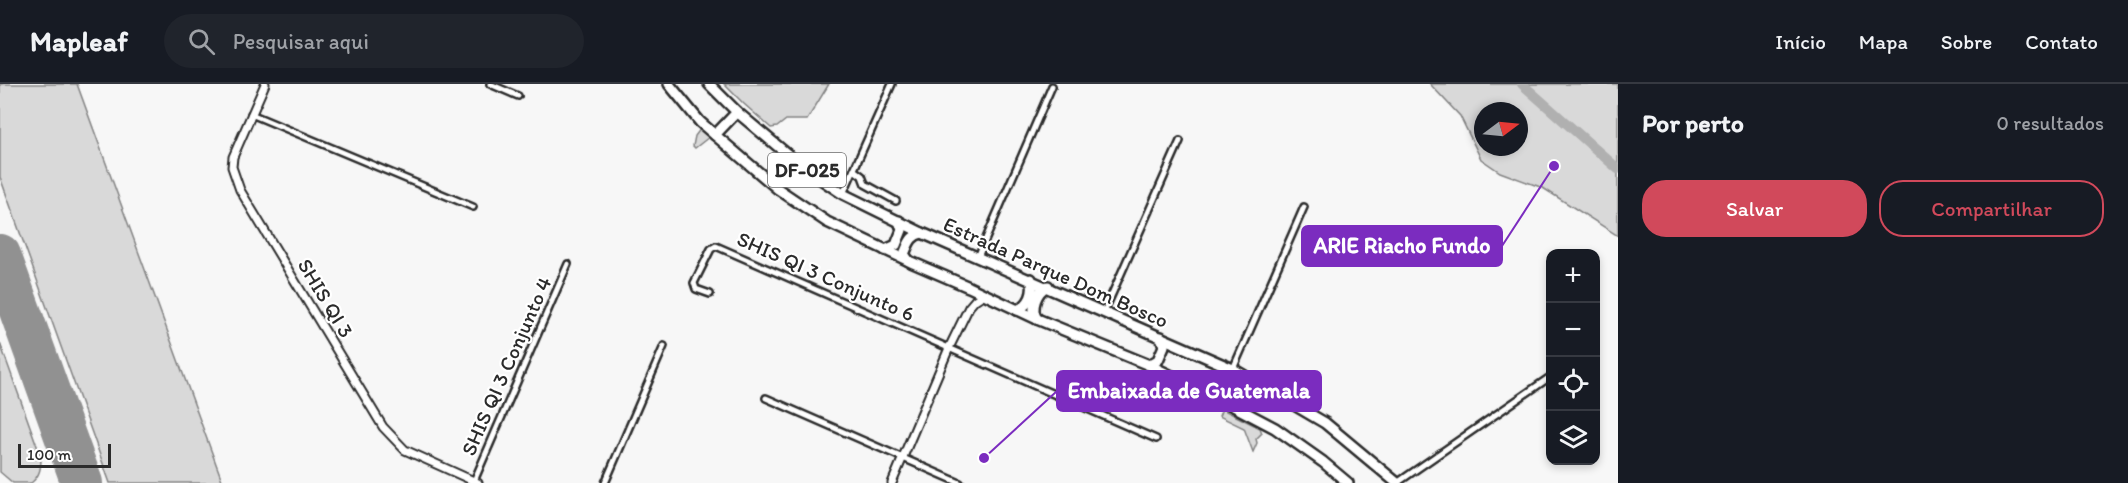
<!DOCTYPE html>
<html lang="pt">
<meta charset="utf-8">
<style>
:root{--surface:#171b24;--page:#20242c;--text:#f1f3f6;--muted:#9ea1a6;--line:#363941;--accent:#d1495b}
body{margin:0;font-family:Itim,sans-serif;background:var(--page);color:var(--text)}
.controls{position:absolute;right:18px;bottom:18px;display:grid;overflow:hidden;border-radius:12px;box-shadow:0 3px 9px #0003}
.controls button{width:54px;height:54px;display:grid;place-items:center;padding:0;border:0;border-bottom:2px solid var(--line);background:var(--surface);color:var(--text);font:30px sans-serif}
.compass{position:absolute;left:1474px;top:18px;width:54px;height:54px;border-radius:50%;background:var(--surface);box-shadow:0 3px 9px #0003;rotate:74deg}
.scale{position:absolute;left:18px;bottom:15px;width:93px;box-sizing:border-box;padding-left:6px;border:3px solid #2b2b2b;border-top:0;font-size:16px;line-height:21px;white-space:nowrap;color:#2b2b2b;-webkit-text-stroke:4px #fff;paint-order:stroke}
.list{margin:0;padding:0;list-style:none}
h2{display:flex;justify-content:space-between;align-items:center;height:78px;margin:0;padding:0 24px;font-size:26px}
h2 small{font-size:20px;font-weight:400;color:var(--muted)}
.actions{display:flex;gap:12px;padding:18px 24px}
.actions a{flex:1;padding:14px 0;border:2px solid var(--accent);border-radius:24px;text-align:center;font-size:21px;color:var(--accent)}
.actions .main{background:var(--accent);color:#fff}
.icon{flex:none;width:33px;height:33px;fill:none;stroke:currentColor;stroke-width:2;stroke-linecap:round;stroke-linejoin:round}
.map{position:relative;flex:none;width:1618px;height:399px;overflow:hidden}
header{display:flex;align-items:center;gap:36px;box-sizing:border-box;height:84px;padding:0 30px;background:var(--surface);border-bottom:2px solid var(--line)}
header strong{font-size:28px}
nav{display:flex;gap:33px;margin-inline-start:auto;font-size:21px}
.search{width:420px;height:54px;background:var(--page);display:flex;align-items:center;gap:15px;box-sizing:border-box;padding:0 21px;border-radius:33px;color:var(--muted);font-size:22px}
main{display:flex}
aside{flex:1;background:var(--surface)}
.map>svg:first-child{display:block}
</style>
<header>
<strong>Mapleaf</strong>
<div class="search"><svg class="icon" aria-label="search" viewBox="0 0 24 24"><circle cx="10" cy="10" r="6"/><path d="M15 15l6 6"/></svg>Pesquisar aqui</div>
<nav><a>Início</a><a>Mapa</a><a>Sobre</a><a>Contato</a></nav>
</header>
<main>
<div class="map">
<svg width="1618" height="399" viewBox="0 0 1618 399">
<rect width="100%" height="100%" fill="#f7f7f7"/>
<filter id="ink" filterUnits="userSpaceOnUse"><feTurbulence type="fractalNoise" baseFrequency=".0167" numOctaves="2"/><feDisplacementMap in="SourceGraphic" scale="12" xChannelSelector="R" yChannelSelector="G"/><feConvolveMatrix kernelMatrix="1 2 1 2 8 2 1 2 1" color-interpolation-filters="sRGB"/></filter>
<g filter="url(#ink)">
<!-- green -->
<g fill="#d9d9d9" stroke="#828282" stroke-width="1.5" fill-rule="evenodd">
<polygon points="0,0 77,0 223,399 110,399 0,93"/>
<polygon points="724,0 829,0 807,36 786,36 777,43 771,44 744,20"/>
<path d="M1430,0H1618V152L1543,104L1500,88L1481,75L1460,32ZM1483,27H1519V63H1483Z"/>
<polygon points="701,44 709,53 695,64 693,62 695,52"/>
<path d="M0,259L41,373C41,384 40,392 31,399H13L0,388Z"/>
<polygon points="1222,325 1260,344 1262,349 1256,355 1257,359 1253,368 1244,344 1219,332"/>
</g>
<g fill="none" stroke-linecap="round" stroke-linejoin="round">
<!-- river -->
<polyline stroke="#b0b0b0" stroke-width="10" points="1522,0 1618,85"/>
<!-- taxiway -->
<polyline stroke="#919191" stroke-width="16" points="74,377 80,399"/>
<!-- runway -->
<polyline stroke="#919191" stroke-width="42" points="0,171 82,399"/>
<defs>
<g id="minor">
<polyline points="490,0 518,12"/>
<polyline points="251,30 473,123"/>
<polyline points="854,86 862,92 865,100 896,117"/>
<polyline points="843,110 892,0"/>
<polyline points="978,173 1052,2"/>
<polyline points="710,210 696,205 694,199 711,165 716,162 1156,355"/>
<polyline points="1104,228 1180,57"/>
<polyline points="1233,285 1304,123"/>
<polyline points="766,314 960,399"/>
<polyline points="474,397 568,180"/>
<polyline points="605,399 664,262"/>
<polyline points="1397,399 1550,293"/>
</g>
<g id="tertiary">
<polyline points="265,0 233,73 232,83 240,106 383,343 405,366 478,399"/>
<polyline points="892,399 949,264 969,223 975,216 984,210"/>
</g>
<g id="primary">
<polyline points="669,0 700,38 715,51 778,105 827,138 911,178 969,203 1037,235 1149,281 1218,314 1275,344 1323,378 1348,399"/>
<polyline points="709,0 737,28 800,81 843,110 922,149 1233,285 1325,339 1397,399"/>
<polyline points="715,51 737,28"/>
<polyline points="885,166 896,161 902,146 899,137"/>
<path d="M909,177L904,170C909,159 910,152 922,149"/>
<path d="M1017,226C1030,221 1035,208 1031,195"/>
<path d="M1037,235C1030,225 1036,207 1048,202"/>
<polyline points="1149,281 1158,276 1164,262 1161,253"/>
</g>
</defs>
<!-- minor casing -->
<use href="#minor" stroke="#2b2b2b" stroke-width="10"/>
<!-- tertiary casing -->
<use href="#tertiary" stroke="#2b2b2b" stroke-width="11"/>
<!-- primary casing -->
<use href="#primary" stroke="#2b2b2b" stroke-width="14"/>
<!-- minor -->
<use href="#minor" stroke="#fff" stroke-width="5"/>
<!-- tertiary -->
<use href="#tertiary" stroke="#fff" stroke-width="7"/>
<!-- primary -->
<use href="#primary" stroke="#fff" stroke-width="9"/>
</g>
</g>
<g text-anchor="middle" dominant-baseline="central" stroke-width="4.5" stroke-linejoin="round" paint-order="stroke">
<!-- shield labels -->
<rect fill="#fff" stroke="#6b6b6b" stroke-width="1.5" x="768" y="69" width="78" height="34" rx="4.5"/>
<g font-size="20" font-weight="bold" fill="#2b2b2b">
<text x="807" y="86">DF-025</text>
</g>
<!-- street labels -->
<g font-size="21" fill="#2b2b2b" stroke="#fff">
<text transform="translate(1056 188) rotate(24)">Estrada Parque Dom Bosco</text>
<text transform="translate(826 192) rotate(24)">SHIS QI 3 Conjunto 6</text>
<text transform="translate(326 214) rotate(59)">SHIS QI 3</text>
<text transform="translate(506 282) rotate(-66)">SHIS QI 3 Conjunto 4</text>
</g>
</g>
<!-- callouts -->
<path fill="none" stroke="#7b2cbf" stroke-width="2" d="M1554 82L1502 162M984 374L1057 307"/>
<g fill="#7b2cbf" stroke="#fff" stroke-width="2">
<circle cx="1554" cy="82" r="6"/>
<circle cx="984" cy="374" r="6"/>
</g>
<g fill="#7b2cbf" stroke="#7b2cbf" stroke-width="2">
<rect x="1302" y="142" width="200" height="40" rx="6"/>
<rect x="1057" y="287" width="264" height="40" rx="6"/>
</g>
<g font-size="22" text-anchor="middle" font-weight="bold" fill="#fff">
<text x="1402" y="169">ARIE Riacho Fundo</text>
<text x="1189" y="314">Embaixada de Guatemala</text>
</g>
</svg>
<div class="controls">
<button>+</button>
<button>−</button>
<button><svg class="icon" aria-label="locate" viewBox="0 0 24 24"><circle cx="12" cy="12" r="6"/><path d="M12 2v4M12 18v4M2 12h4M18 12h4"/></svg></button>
<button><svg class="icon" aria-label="layers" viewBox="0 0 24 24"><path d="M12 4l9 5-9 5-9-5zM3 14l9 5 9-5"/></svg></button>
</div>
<svg class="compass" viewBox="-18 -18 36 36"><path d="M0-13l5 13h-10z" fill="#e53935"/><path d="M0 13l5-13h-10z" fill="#9ea1a6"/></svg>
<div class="scale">100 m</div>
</div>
<aside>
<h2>Por perto<small>0 resultados</small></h2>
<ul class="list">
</ul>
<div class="actions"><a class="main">Salvar</a><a>Compartilhar</a></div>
</aside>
</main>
